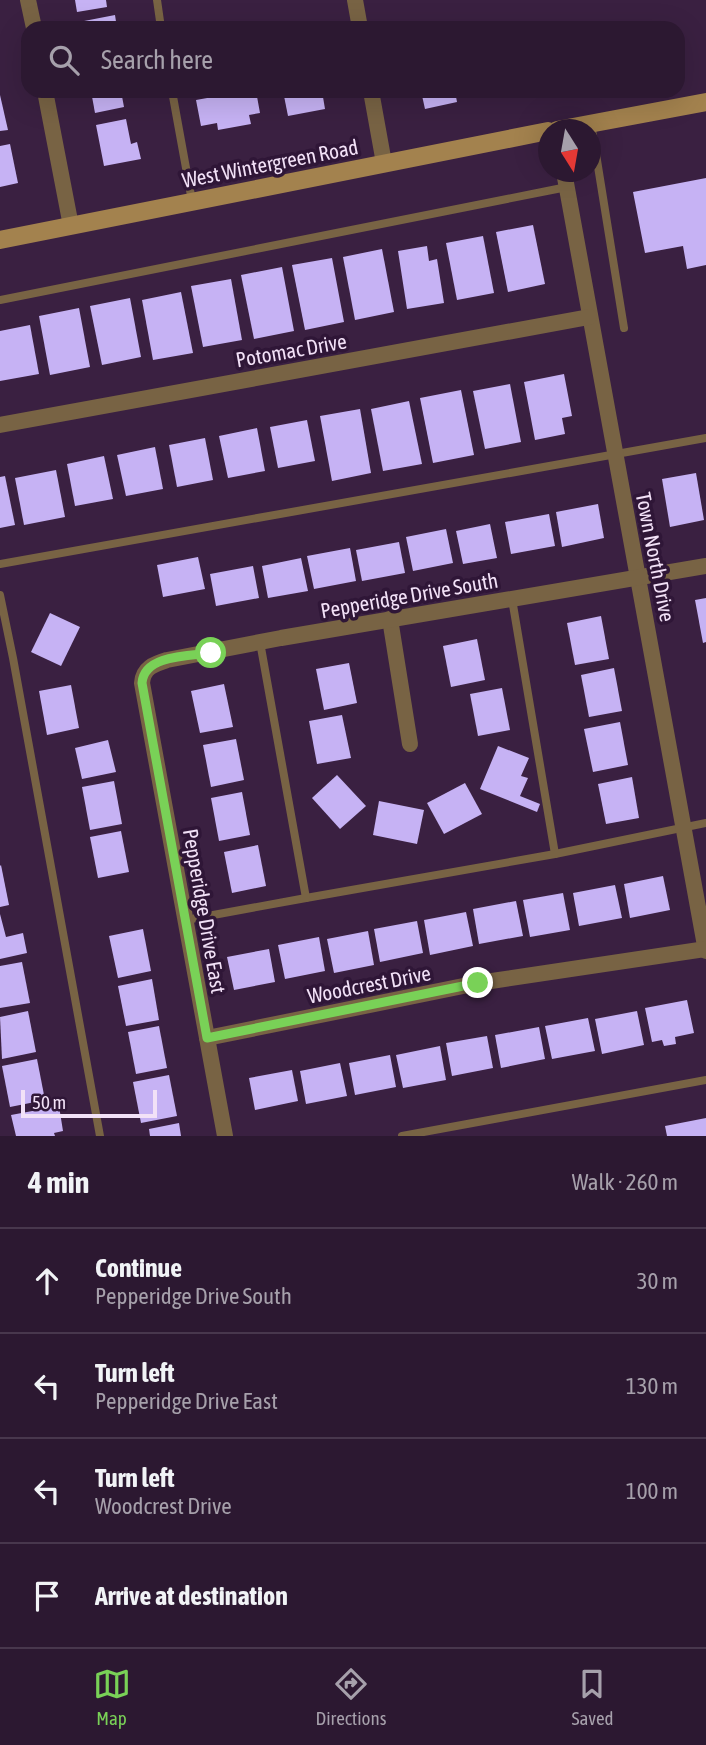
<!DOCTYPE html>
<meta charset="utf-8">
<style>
:root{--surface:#2c1831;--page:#342139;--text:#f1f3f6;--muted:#a6a0ab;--line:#48374d;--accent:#79d157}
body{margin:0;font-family:"Asap Condensed",sans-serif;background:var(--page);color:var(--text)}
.compass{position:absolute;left:538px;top:119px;width:63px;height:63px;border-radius:50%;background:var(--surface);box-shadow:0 7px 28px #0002;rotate:169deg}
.scale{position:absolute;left:21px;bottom:18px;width:136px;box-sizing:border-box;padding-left:7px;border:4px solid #f2e1f7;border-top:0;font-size:19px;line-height:24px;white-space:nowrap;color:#f2e1f7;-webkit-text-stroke:5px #2f1637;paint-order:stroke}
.stop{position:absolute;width:21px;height:21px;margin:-16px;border:5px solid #79d157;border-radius:50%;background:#fff}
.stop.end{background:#79d157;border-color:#fff;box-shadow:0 2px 7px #0008}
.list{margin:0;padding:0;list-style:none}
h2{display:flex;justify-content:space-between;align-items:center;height:91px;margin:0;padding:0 28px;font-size:30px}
h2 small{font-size:23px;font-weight:400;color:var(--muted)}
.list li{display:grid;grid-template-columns:46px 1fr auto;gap:21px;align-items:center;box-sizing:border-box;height:105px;padding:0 28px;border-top:2px solid var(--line)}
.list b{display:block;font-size:26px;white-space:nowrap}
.list p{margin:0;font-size:23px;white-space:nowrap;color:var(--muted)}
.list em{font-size:23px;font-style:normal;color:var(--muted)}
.icon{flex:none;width:38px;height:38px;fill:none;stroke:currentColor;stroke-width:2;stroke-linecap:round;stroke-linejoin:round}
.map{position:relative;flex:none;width:706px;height:1136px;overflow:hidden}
.search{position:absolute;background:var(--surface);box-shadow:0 7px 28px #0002;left:21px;right:21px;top:21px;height:77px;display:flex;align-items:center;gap:18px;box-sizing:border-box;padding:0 24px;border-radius:21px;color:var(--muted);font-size:26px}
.sheet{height:511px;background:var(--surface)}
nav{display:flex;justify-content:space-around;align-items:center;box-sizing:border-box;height:98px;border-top:2px solid var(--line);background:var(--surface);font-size:19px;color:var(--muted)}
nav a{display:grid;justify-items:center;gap:4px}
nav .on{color:var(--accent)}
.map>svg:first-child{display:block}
</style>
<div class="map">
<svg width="706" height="1136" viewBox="0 0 706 1136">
<rect width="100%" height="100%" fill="#3a2041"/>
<!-- building -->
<g fill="#c6b2f4">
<polygon points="75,0 106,0 107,7 77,12"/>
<polygon points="115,15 117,28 80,28 79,22"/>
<polygon points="91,91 121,91 124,107 95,113"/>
<polygon points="246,91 256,91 260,113 249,115 251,124 218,130 217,123 201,126 196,100"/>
<polygon points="283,91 322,91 325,109 288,116"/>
<polygon points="421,91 455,91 457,102 425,109"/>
<polygon points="0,95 8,130 0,131"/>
<polygon points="126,119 131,144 137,142 141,159 104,166 96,125"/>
<polygon points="10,144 18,183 0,187 0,146"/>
<polygon points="706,178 706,265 687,269 683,246 645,253 633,192"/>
<polygon points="533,225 545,284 508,292 496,232"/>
<polygon points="483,236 494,293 457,300 446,243"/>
<polygon points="427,246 429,261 437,259 444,303 407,309 398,251"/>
<polygon points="382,249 394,312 355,320 343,257"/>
<polygon points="332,258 344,322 305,330 292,265"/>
<polygon points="282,267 294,331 254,339 241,275"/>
<polygon points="231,279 242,340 203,347 191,286"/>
<polygon points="181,292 193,353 153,360 142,300"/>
<polygon points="130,298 141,357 102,365 90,306"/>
<polygon points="79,308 90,367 50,375 39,316"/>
<polygon points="30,325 39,374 0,381 0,331"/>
<polygon points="564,374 572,416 562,418 565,434 535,440 524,382"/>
<polygon points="510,384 521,442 485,449 473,391"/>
<polygon points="461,390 474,455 433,463 420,398"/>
<polygon points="409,401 422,464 383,471 371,409"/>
<polygon points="360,409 371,473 332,481 320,416"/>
<polygon points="307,420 315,461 278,468 270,427"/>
<polygon points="257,428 265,471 228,478 219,436"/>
<polygon points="205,438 213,480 177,487 169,445"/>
<polygon points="155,447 163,489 126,496 117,455"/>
<polygon points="104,456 113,499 75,506 67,464"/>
<polygon points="56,470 65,517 24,525 15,478"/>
<polygon points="696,473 704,520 670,527 662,479"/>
<polygon points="5,476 15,525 0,528 0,477"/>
<polygon points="598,504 604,538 562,547 556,512"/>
<polygon points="549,514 555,546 511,554 505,522"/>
<polygon points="490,524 497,558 463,564 456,531"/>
<polygon points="446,529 453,563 413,571 406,537"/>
<polygon points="399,542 405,573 362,581 356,550"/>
<polygon points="350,548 356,581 314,589 307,556"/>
<polygon points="198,557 205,589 163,597 157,565"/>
<polygon points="301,558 308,591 268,598 262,566"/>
<polygon points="253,566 259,598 216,606 210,574"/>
<polygon points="706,598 706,642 703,643 695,600"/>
<polygon points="50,613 80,627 61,666 31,652"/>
<polygon points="601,616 609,659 575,665 567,623"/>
<polygon points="477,639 485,680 451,687 443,646"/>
<polygon points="349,663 357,703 324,710 316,669"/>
<polygon points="614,668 622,711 589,717 581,675"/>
<polygon points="224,684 233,727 200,733 191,691"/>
<polygon points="71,685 79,728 47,735 39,691"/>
<polygon points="502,688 510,730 478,736 470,694"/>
<polygon points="342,715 351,758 317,764 309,721"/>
<polygon points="620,722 628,765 593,772 584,729"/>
<polygon points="236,739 244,780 211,787 203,745"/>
<polygon points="108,740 116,772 82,779 75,748"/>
<polygon points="498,746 529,758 521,776 528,778 520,796 540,804 537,812 480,789"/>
<polygon points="337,775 366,806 340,829 312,798"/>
<polygon points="632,777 639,818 606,824 598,784"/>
<polygon points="114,781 122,824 90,830 82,787"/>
<polygon points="465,783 482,814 444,834 427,803"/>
<polygon points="242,792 250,835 219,841 211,798"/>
<polygon points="379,801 424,810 417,844 373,835"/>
<polygon points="121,831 129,872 98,878 90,837"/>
<polygon points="258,845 266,886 232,893 224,852"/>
<polygon points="1,865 9,905 0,907 0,866"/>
<polygon points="663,876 670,910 630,918 624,884"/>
<polygon points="615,885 622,918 579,926 573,893"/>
<polygon points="563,893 570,930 530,937 523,900"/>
<polygon points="516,901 523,936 479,944 473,909"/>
<polygon points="466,912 473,946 430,955 424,920"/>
<polygon points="0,914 6,937 23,933 27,953 0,959"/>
<polygon points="417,921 423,953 380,962 374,929"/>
<polygon points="143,929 151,971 118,978 109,936"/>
<polygon points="368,931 374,965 334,973 327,939"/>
<polygon points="319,937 325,971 285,979 278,945"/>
<polygon points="269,949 275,982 234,990 227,957"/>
<polygon points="22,962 30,1003 0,1008 0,966"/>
<polygon points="152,979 159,1020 126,1026 118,986"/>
<polygon points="687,1000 694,1033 675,1037 676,1044 664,1046 662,1040 652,1042 645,1008"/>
<polygon points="28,1011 36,1052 2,1059 0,1017"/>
<polygon points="637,1011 644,1045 602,1054 595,1019"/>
<polygon points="588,1018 595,1051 552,1059 545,1026"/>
<polygon points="159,1026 167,1068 136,1074 128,1032"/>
<polygon points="539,1027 545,1059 501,1068 495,1035"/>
<polygon points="487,1036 493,1068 452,1076 446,1043"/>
<polygon points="440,1046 446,1080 403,1088 396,1055"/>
<polygon points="390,1055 396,1087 355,1095 349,1063"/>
<polygon points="37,1059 45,1100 10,1107 2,1066"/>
<polygon points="340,1063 347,1096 306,1104 300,1071"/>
<polygon points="292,1070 298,1101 255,1110 249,1078"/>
<polygon points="169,1075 177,1116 141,1123 133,1082"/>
<polygon points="59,1106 63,1131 54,1133 55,1136 16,1136 11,1115"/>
<polygon points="706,1118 706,1136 667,1136 665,1126"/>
<polygon points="179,1123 181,1136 150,1136 149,1129"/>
</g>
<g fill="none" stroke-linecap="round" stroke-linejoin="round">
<!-- lane -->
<g stroke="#786344" stroke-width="8">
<polyline points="157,0 161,28"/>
<polyline points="172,91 192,201"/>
<polyline points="591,123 624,328"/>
<polyline points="0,300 567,187"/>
<polyline points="0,564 706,438"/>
<polyline points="0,595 13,658 100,1136"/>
<polyline points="512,599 555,854"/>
<polyline points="306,898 555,854 706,823"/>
<polyline points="186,920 306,898 260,642"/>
<polyline points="402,1136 706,1080"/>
</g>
<!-- street -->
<g stroke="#786344" stroke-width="16">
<polyline points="28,0 34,28"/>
<polyline points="355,0 360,28"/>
<polyline points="45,91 71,226"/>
<polyline points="371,91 384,163"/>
<polyline points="564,172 706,951"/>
<polyline points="0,425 589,317"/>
<polyline points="390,619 410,744"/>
<polyline points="207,1038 478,983 706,949"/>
<path d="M225,1136L142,683C143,668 154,664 167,660L281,638L706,566"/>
</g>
<!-- secondary -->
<g stroke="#a3824e" stroke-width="18">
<polyline points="557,130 706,102"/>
<polyline points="0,240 548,131"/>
</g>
</g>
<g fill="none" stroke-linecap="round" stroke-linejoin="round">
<!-- route -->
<path stroke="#79d157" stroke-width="9" d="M211,653C189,656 144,655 142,683L207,1038L478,983"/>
</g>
<g text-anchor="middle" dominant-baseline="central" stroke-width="7" stroke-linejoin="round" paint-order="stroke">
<!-- street labels -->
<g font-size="21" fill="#f2e1f7" stroke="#2f1637">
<text transform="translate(270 163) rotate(-11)">West Wintergreen Road</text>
<text transform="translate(291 350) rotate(-10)">Potomac Drive</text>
<text transform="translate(656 557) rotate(79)">Town North Drive</text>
<text transform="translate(409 595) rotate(-10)">Pepperidge Drive South</text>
<text transform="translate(205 911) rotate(80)">Pepperidge Drive East</text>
<text transform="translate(369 984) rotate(-11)">Woodcrest Drive</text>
</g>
</g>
</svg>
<svg class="compass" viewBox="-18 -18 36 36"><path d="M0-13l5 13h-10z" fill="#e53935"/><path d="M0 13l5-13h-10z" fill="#a6a0ab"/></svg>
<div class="scale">50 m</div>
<div class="stop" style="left:211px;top:653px"></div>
<div class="stop end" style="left:478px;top:983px"></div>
<div class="search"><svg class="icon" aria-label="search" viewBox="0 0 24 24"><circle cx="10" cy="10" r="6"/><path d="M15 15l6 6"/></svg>Search here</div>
</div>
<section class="sheet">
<h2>4 min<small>Walk · 260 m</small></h2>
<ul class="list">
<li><svg class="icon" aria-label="ahead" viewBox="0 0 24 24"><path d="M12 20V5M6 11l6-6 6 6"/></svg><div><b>Continue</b><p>Pepperidge Drive South</p></div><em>30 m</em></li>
<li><svg class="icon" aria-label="left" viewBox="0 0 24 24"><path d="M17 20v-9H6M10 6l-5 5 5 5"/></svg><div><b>Turn left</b><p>Pepperidge Drive East</p></div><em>130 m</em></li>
<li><svg class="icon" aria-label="left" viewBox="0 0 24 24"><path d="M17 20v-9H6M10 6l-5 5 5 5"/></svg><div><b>Turn left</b><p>Woodcrest Drive</p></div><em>100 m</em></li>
<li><svg class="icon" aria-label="arrive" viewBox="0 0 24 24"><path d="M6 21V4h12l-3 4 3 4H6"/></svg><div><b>Arrive at destination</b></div></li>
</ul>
</section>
<nav>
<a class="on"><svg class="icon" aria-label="map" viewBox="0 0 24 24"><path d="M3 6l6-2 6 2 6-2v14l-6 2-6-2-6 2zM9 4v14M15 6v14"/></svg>Map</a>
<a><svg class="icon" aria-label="directions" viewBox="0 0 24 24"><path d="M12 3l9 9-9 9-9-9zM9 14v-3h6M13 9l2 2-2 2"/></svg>Directions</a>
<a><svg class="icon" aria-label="saved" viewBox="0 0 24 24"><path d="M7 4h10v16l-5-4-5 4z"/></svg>Saved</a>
</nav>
